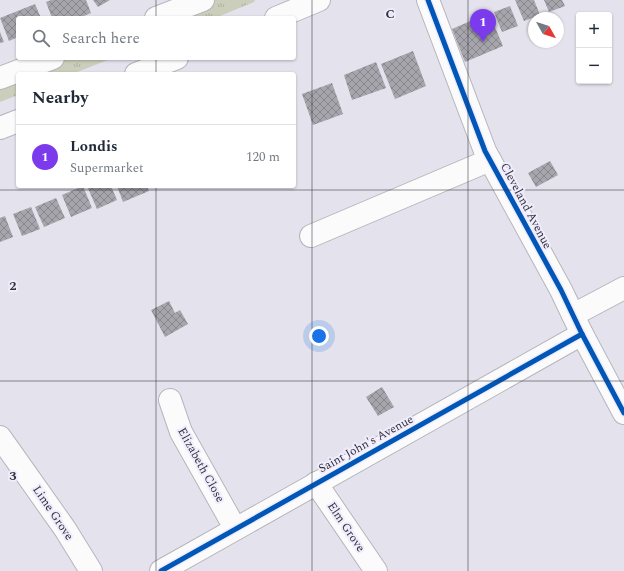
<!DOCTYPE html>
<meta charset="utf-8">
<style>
:root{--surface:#fff;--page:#f2f2f3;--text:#1f2937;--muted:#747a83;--line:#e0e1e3;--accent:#7c3aed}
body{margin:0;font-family:Spectral,serif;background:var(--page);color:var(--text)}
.controls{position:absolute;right:12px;top:12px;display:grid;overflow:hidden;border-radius:4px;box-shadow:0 1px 3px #0004}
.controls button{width:36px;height:36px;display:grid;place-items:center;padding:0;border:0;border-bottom:1px solid var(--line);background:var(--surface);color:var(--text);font:20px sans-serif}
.compass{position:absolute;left:528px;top:12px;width:36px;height:36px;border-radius:50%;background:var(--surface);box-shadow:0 1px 3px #0004;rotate:129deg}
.you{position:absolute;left:319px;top:336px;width:14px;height:14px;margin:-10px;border:3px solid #fff;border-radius:50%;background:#1a73e8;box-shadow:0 0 0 6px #1a73e833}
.badge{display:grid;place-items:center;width:26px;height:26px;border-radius:50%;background:var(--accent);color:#fff;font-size:13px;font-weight:700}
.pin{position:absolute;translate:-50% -33px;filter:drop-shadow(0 1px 2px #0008)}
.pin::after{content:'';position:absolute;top:21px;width:14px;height:12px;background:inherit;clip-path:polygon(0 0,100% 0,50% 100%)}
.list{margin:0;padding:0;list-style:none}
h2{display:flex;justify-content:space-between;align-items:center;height:52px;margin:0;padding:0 16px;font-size:17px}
h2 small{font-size:13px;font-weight:400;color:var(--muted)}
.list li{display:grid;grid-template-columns:26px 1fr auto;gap:12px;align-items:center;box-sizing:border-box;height:64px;padding:0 16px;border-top:1px solid var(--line)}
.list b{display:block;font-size:15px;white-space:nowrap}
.list p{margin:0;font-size:13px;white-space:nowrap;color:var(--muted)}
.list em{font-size:13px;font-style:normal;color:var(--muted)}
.icon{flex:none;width:22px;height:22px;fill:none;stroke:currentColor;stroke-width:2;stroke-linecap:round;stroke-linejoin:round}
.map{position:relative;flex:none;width:624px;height:571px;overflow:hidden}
.search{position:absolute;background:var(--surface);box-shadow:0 1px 3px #0004;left:16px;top:16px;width:280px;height:44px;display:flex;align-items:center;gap:10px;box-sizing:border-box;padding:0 14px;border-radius:4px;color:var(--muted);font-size:15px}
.panel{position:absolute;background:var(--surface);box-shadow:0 1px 3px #0004;left:16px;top:72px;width:280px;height:116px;border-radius:4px}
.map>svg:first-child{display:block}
</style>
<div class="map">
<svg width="624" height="571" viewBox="0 0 624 571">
<defs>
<pattern id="grass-tufts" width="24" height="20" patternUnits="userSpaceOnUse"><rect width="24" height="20" fill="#cbceba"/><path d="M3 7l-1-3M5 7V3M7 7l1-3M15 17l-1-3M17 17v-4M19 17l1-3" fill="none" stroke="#afb1a1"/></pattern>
<pattern id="building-cross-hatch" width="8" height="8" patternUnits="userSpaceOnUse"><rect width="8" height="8" fill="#a6a5ac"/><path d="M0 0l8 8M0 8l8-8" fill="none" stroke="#88878d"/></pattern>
</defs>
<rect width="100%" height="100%" fill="#e4e2ec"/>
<!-- grass -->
<g fill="url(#grass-tufts)">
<polygon points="213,0 255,0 254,2 215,18 170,18"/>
<polygon points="70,58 113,58 72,74 29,74"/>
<polygon points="18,78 18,95 0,102 0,86"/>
</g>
<!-- building -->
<g fill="url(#building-cross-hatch)">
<polygon points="51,0 86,0 91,13 79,18 52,18 46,2"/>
<polygon points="93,0 110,0 98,7"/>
<polygon points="515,0 534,0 540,15 524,21"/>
<polygon points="544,0 562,0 565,6 549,12"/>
<polygon points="35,4 41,18 18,18 18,37 9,41 0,18"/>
<polygon points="510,6 518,26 502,32 494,12"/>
<polygon points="489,13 503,46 465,62 452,29"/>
<polygon points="0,32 4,42 0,43"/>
<polygon points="413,51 426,86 395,99 381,64"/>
<polygon points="376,62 386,88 352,100 344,75"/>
<polygon points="332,83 343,114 313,125 302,94"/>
<polygon points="550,161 558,175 536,187 528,173"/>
<polygon points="83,186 92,208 71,217 62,195"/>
<polygon points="87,186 111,186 117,200 97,209"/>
<polygon points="117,186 147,186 149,191 123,202"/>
<polygon points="56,198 65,218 44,227 35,207"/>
<polygon points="31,207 40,229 22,236 13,214"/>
<polygon points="5,216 13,237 0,242 0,218"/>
<polygon points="169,301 175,313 180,310 188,324 165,337 151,310"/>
<polygon points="382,387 394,407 378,416 366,397"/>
</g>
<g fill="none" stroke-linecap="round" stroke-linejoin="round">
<defs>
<g id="minor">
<polyline points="428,0 485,151 561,290 582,334 624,413"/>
<polyline points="156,18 203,0"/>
<polyline points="276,18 319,0"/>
<polyline points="136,74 177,58"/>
<polyline points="0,78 53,58"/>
<polyline points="0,128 18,121"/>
<polyline points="311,236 490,160"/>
<polyline points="573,315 624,288"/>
<polyline points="170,400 181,432 235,528"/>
<polyline points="0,437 65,529 91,571"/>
<polyline points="316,483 376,571"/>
<polyline points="161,571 582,334"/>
</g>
</defs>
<!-- minor casing -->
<use href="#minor" stroke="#b7b5bd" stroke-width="24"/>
<!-- minor -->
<use href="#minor" stroke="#fbfbfc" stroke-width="22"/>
<defs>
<g id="cycleway">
<polyline points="428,0 485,151 561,290 582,334 624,413"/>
<polyline points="161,571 582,334"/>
</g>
</defs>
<!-- cycleway casing -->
<use href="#cycleway" stroke="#efecfd" stroke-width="8"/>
<!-- cycleway -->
<use href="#cycleway" stroke="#0057b8" stroke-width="5"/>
</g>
<!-- grid -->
<path fill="none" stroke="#343239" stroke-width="1" stroke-opacity="0.55" d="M156,0V18M312,0V571M468,0V571M156,58V74M156,186V571M0,190H624M0,381H624"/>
<g text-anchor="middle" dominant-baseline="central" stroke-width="4" stroke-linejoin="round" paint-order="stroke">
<!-- street labels -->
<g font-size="12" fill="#343239" stroke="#efecfd">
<text transform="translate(526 206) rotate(62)">Cleveland Avenue</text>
<text transform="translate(366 444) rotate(-29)">Saint John's Avenue</text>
<text transform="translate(201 465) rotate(61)">Elizabeth Close</text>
<text transform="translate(53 513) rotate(56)">Lime Grove</text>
<text transform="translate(346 527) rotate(56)">Elm Grove</text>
</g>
</g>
<g font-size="13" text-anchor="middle" font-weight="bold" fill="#343239" stroke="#efecfd" stroke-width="4" stroke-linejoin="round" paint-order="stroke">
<text x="390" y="18">C</text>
<text x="13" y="290">2</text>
<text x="13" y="480">3</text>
</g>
</svg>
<div class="controls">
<button>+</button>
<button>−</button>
</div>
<svg class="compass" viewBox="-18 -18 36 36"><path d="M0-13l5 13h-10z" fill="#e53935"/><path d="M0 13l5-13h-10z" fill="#747a83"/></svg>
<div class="you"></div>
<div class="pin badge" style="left:483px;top:42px">1</div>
<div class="search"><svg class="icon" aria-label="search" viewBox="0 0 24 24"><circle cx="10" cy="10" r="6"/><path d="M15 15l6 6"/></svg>Search here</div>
<section class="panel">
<h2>Nearby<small></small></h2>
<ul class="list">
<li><span class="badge">1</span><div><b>Londis</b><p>Supermarket</p></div><em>120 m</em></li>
</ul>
</section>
</div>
